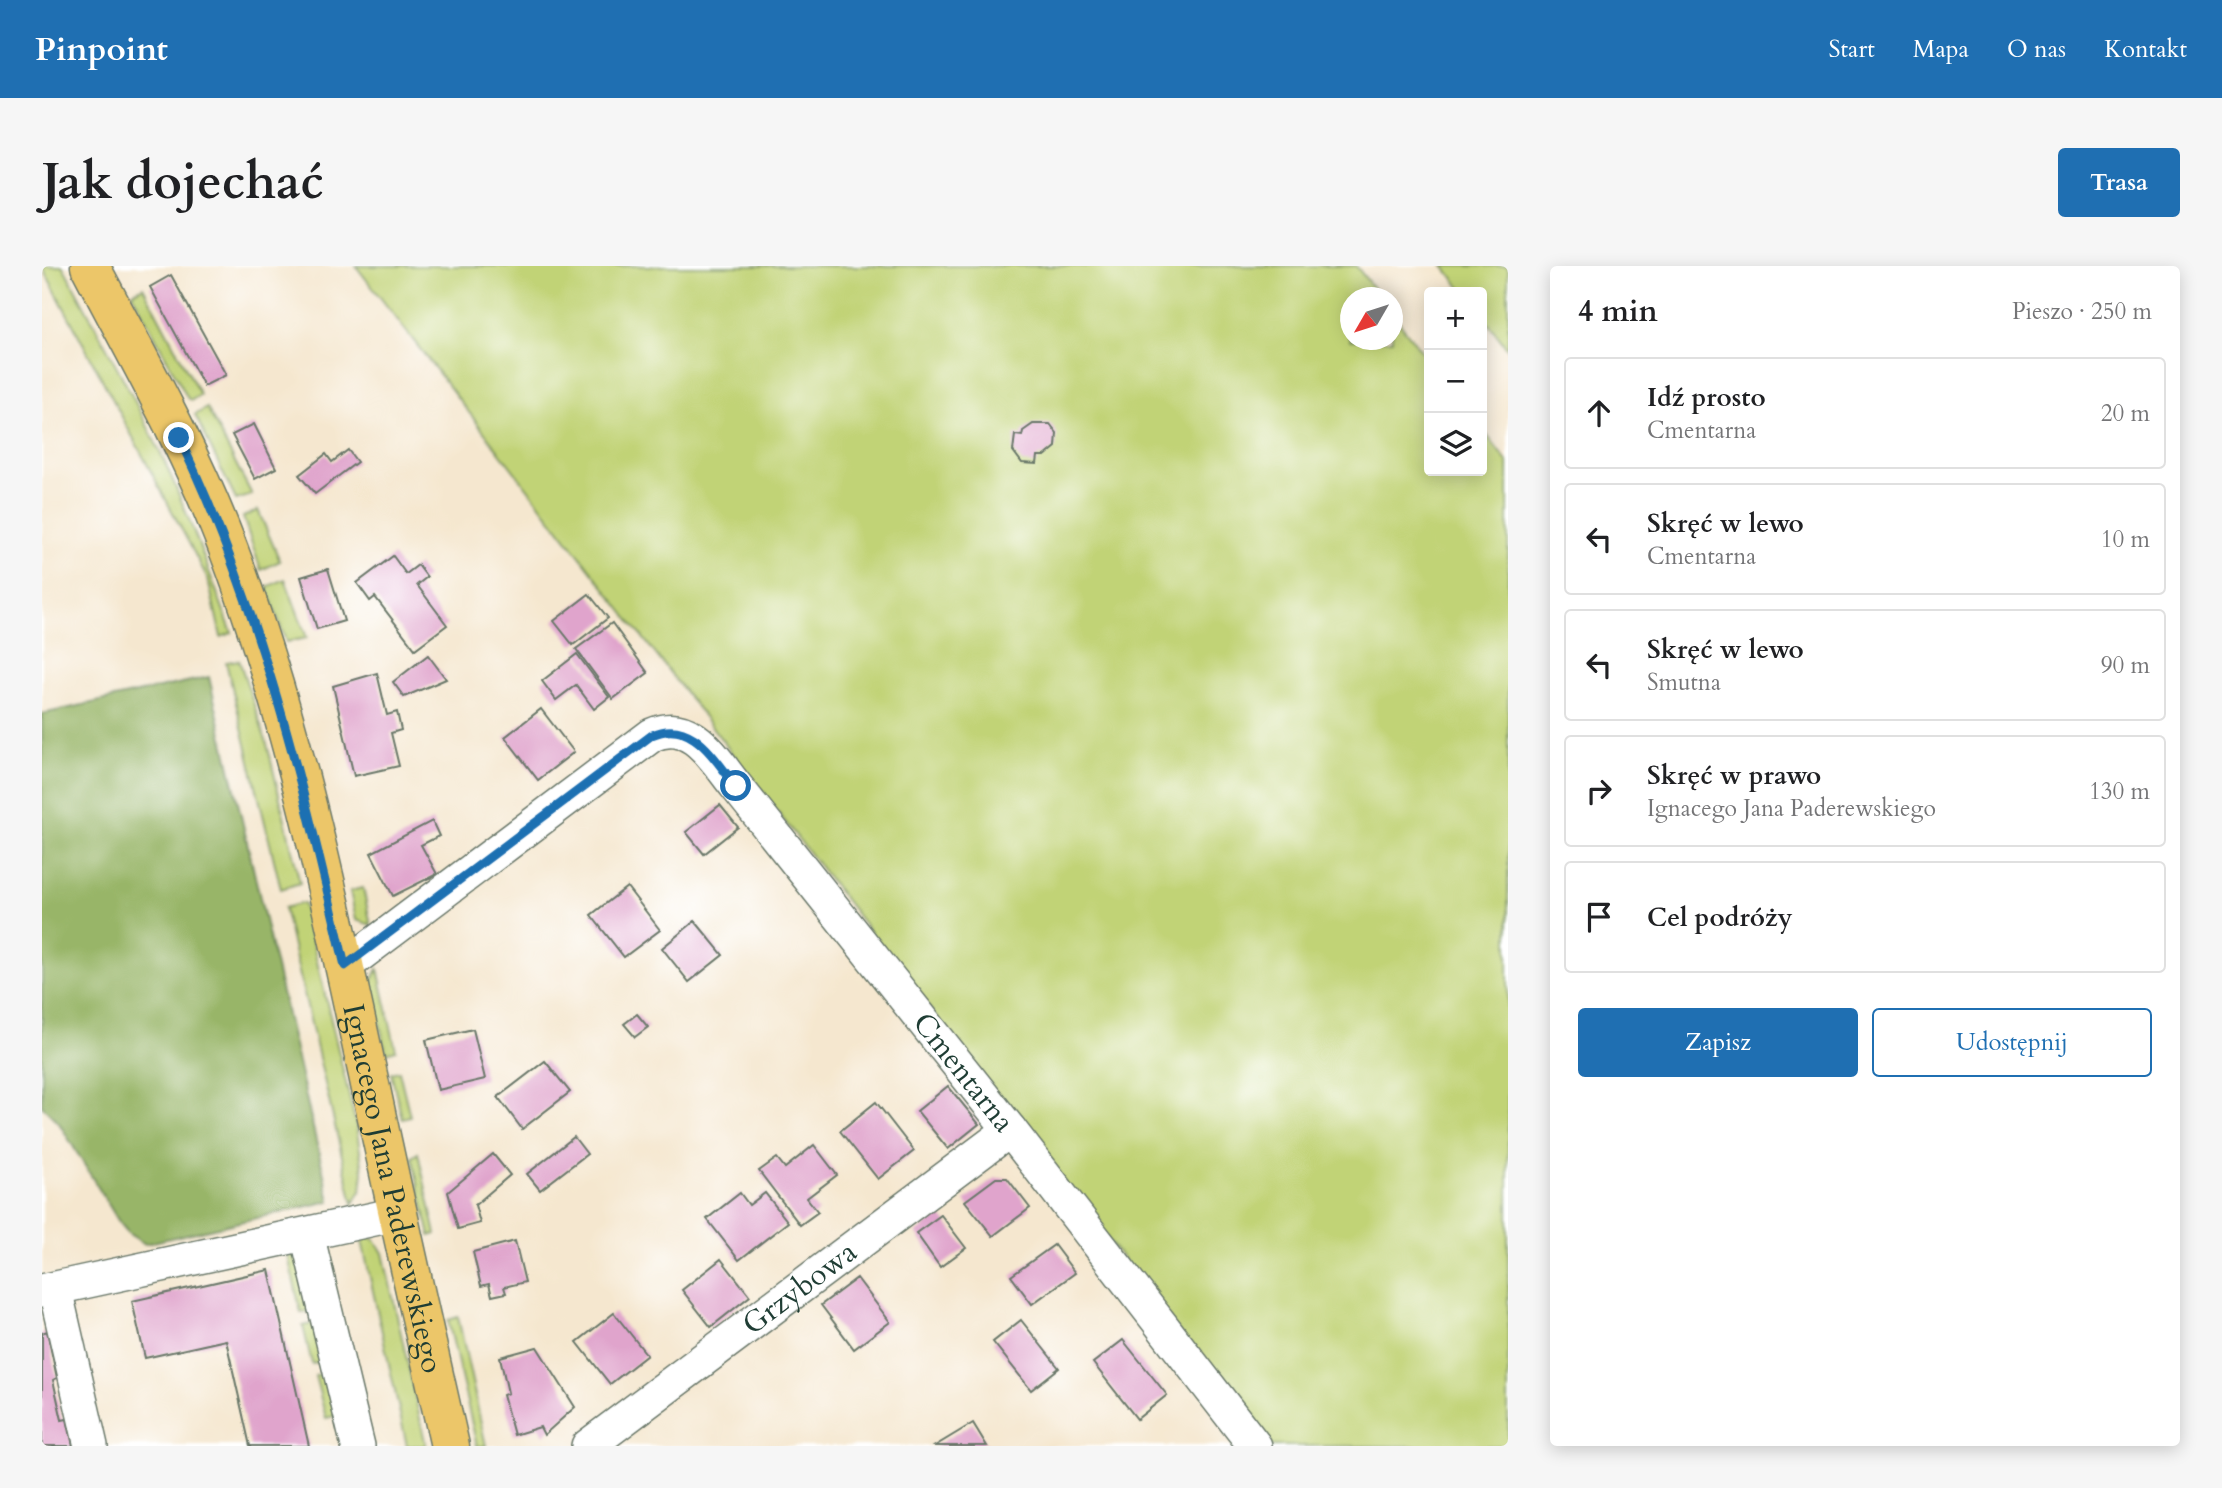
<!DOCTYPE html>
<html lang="pl">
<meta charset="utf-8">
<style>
:root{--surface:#fff;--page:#f6f6f6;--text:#202124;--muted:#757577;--line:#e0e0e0;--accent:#1f6fb2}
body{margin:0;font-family:Cardo,serif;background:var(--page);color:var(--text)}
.controls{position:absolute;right:21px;top:21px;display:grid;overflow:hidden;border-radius:7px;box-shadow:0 4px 18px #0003}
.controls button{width:63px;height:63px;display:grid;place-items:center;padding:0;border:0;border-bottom:2px solid var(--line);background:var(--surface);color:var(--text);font:35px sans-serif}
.compass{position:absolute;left:1298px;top:21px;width:63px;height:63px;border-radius:50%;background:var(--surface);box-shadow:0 4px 18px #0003;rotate:231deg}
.stop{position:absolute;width:21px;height:21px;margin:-16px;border:5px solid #1f6fb2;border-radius:50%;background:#fff}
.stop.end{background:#1f6fb2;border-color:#fff;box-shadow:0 2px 7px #0008}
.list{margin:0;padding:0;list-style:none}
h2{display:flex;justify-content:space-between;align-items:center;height:91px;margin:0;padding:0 28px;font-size:30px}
h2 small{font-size:23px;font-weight:400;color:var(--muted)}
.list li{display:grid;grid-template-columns:46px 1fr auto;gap:21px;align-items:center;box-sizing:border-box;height:112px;margin:0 14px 14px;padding:0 14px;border:2px solid var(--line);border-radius:7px}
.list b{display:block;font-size:26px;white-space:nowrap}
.list p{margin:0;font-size:23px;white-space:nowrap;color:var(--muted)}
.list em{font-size:23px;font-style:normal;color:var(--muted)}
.actions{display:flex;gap:14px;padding:21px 28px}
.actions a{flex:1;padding:16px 0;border:2px solid var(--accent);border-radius:7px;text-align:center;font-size:24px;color:var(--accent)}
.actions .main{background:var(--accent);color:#fff}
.icon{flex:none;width:38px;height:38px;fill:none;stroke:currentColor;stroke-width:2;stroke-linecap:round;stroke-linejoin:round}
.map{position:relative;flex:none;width:1466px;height:1180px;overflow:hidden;border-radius:7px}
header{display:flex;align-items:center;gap:42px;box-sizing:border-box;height:98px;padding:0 35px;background:var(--accent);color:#fff}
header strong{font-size:33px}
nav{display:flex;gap:38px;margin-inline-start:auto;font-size:24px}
.intro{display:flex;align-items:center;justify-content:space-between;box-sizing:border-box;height:168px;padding:0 42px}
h1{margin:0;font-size:49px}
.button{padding:18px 32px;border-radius:7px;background:var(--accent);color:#fff;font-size:24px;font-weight:700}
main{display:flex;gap:42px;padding:0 42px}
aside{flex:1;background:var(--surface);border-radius:7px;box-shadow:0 4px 18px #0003}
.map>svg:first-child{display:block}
</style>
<header>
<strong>Pinpoint</strong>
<nav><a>Start</a><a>Mapa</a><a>O nas</a><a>Kontakt</a></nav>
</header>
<div class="intro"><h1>Jak dojechać</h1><a class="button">Trasa</a></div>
<main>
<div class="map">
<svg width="1466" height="1180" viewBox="0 0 1466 1180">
<rect width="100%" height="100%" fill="#fff"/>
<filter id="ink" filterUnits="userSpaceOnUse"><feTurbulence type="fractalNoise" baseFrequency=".0143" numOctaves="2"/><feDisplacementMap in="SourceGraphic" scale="14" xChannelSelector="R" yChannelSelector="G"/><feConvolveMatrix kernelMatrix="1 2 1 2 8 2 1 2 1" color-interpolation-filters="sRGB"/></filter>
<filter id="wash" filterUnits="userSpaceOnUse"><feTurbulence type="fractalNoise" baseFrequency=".00686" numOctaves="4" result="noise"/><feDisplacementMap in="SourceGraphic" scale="28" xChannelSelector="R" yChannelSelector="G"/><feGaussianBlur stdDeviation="1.57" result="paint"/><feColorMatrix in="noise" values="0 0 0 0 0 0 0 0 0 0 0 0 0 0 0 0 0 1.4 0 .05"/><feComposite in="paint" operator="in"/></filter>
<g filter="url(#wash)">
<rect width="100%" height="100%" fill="#f5e7cf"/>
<!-- green -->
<g fill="#c1d376" stroke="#708855" stroke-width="2">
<path d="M0,0H21C56,66 93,131 124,199C149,254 169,311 190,367L179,371L166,313Z"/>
<polygon points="314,0 1314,0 1338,31 1308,32 1308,74 1350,74 1351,48 1387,95 1387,205 1440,205 1440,163 1466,197 1466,1180 1225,1180"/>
<polygon points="1402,0 1466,0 1466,83 1440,49 1440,26 1422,26"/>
<polygon points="101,21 158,129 150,134 146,133 90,27"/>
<polygon points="165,142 210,229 194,234 153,149"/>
<polygon points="216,244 238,295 219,304 201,251"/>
<polygon points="243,313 265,372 244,376 225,321"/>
<polygon points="197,394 225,478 258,617 239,623 184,396"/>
<polygon points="321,622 329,659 314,654 308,625"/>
<polygon points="261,637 314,859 321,905 319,925 311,937 242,642"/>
<polygon points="336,703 354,784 344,787 329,717"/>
<polygon points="357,805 368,850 360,852 349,807"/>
<polygon points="376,887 394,968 388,970 370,891"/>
<polygon points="318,966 333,974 341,987 384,1180 365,1180"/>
<polygon points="253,985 271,1044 259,1047 245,986"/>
<polygon points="416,1051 444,1180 435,1180 406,1054"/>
<polygon points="274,1057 283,1095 270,1098 261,1060"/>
<polygon points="287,1107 297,1149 284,1152 273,1110"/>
</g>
<!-- forest -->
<polygon fill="#98b567" stroke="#5c794e" stroke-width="2" points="167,411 288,935 103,978 87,968 77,956 17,857 0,840 0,448"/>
<g id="blocks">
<!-- building -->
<g fill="#e0a4cc">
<polygon points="129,9 184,109 162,120 108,21"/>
<polygon points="212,158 234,202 213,213 190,169"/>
<polygon points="991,158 1008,158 1015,167 1014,181 1003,190 996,190 995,198 980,197 971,185 973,169 980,170 981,165"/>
<polygon points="306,184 315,196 273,228 257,209 284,188 290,196"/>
<polygon points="351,290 364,308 376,299 385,311 375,319 405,359 373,383 333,331 328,335 315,317"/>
<polygon points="286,303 302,355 275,363 259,311"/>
<polygon points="547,328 566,352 531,379 512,355"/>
<polygon points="570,357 606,407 571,433 534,383"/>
<polygon points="535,388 567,431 552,443 534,419 514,434 500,415"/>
<polygon points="386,389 404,413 362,431 351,416"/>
<polygon points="335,407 345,449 355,446 359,464 349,467 357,500 312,510 291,420"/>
<polygon points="499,443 532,486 496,514 463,471"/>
<polygon points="678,539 696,561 662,588 644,566"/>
<polygon points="390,555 397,570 379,579 395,608 351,630 329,587"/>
<polygon points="585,621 618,664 582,691 549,649"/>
<polygon points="653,655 681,689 647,716 620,682"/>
<polygon points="595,748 606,761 593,771 582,758"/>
<polygon points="431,763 443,813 396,824 384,774"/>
<polygon points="503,795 528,826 480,863 456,831"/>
<polygon points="906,820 937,858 906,883 875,845"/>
<polygon points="834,836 872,885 836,913 798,865"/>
<polygon points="532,871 545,888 498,924 485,908"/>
<polygon points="772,879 795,909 765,932 776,946 758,959 717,905 735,892 743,902"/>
<polygon points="451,888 468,909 433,939 438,957 416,963 406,926"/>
<polygon points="954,912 965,912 988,942 951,970 923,935"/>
<polygon points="698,927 707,939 723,927 746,956 697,994 665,953"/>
<polygon points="899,949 924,982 898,1001 874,967"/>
<polygon points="473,975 483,1016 462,1021 464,1027 450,1030 447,1018 439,1020 431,986"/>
<polygon points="1012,979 1033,1007 990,1038 969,1010"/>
<polygon points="679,993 708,1030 669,1061 640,1024"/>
<polygon points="227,1004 267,1180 208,1180 184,1074 103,1092 90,1035"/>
<polygon points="815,1012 848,1056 812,1083 779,1039"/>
<polygon points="572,1047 605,1089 568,1118 535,1076"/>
<polygon points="979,1054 1017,1102 989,1124 951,1076"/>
<polygon points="5,1065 15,1112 11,1114 20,1154 25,1153 31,1180 0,1180 0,1067"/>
<polygon points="1081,1074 1125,1129 1095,1153 1051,1097"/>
<polygon points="495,1081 533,1141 502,1169 498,1161 472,1169 461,1129 466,1127 458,1091"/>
<polygon points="931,1157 945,1180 893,1180"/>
</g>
</g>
</g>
<g filter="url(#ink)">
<use href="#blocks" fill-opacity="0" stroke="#6a786a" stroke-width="2"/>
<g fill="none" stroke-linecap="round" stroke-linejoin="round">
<defs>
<g id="minor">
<path id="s1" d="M303,700L610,469C650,451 672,493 694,520L968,864L1213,1180"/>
<polyline points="265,968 316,1180"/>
<polyline points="13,1023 49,1180"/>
<polyline points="0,1025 355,948"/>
<path id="s2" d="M546,1180L968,864"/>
</g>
<g id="major">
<path id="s3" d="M48,0C97,94 150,186 187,285C251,454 288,633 326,809C352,933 380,1056 408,1180"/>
</g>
</defs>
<!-- minor casing -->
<use href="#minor" stroke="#6a786a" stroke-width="36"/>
<!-- major casing -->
<use href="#major" stroke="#6a786a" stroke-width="41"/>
<!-- minor -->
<use href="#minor" stroke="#fff" stroke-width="33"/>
<!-- major -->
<use href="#major" stroke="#ecc669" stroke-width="38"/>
</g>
</g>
<g fill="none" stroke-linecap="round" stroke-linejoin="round" filter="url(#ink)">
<!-- route -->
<path stroke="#1f6fb2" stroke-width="9" d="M137,172C218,339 261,520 303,700L610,469C650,451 672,493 694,520"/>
</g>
<g text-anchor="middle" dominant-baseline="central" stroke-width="5" stroke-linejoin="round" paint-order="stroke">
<!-- street labels -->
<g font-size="30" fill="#1f3d34" stroke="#fff">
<text stroke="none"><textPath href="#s1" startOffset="858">Cmentarna</textPath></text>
<text stroke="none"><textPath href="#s3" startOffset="976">Ignacego Jana Paderewskiego</textPath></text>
<text stroke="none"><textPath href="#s2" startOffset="264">Grzybowa</textPath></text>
</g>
</g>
</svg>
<div class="controls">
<button>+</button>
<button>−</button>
<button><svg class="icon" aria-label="layers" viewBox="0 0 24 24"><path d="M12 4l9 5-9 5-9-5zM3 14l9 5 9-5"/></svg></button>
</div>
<svg class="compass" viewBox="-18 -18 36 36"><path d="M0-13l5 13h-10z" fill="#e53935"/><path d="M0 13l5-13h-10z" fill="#757577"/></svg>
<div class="stop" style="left:694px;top:520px"></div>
<div class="stop end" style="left:137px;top:172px"></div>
</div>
<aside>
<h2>4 min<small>Pieszo · 250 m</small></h2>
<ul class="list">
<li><svg class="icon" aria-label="ahead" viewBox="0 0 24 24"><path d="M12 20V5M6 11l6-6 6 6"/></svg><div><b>Idź prosto</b><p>Cmentarna</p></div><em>20 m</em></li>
<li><svg class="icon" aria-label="left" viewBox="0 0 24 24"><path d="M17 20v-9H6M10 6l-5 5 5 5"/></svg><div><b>Skręć w lewo</b><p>Cmentarna</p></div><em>10 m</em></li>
<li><svg class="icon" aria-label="left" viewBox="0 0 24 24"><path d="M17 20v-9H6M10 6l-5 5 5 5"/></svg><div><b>Skręć w lewo</b><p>Smutna</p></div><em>90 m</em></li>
<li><svg class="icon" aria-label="right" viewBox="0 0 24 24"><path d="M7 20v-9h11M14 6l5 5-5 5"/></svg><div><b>Skręć w prawo</b><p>Ignacego Jana Paderewskiego</p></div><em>130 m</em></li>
<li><svg class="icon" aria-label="arrive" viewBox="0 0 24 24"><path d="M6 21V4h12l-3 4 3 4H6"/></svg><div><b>Cel podróży</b></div></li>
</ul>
<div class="actions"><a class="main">Zapisz</a><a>Udostępnij</a></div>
</aside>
</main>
